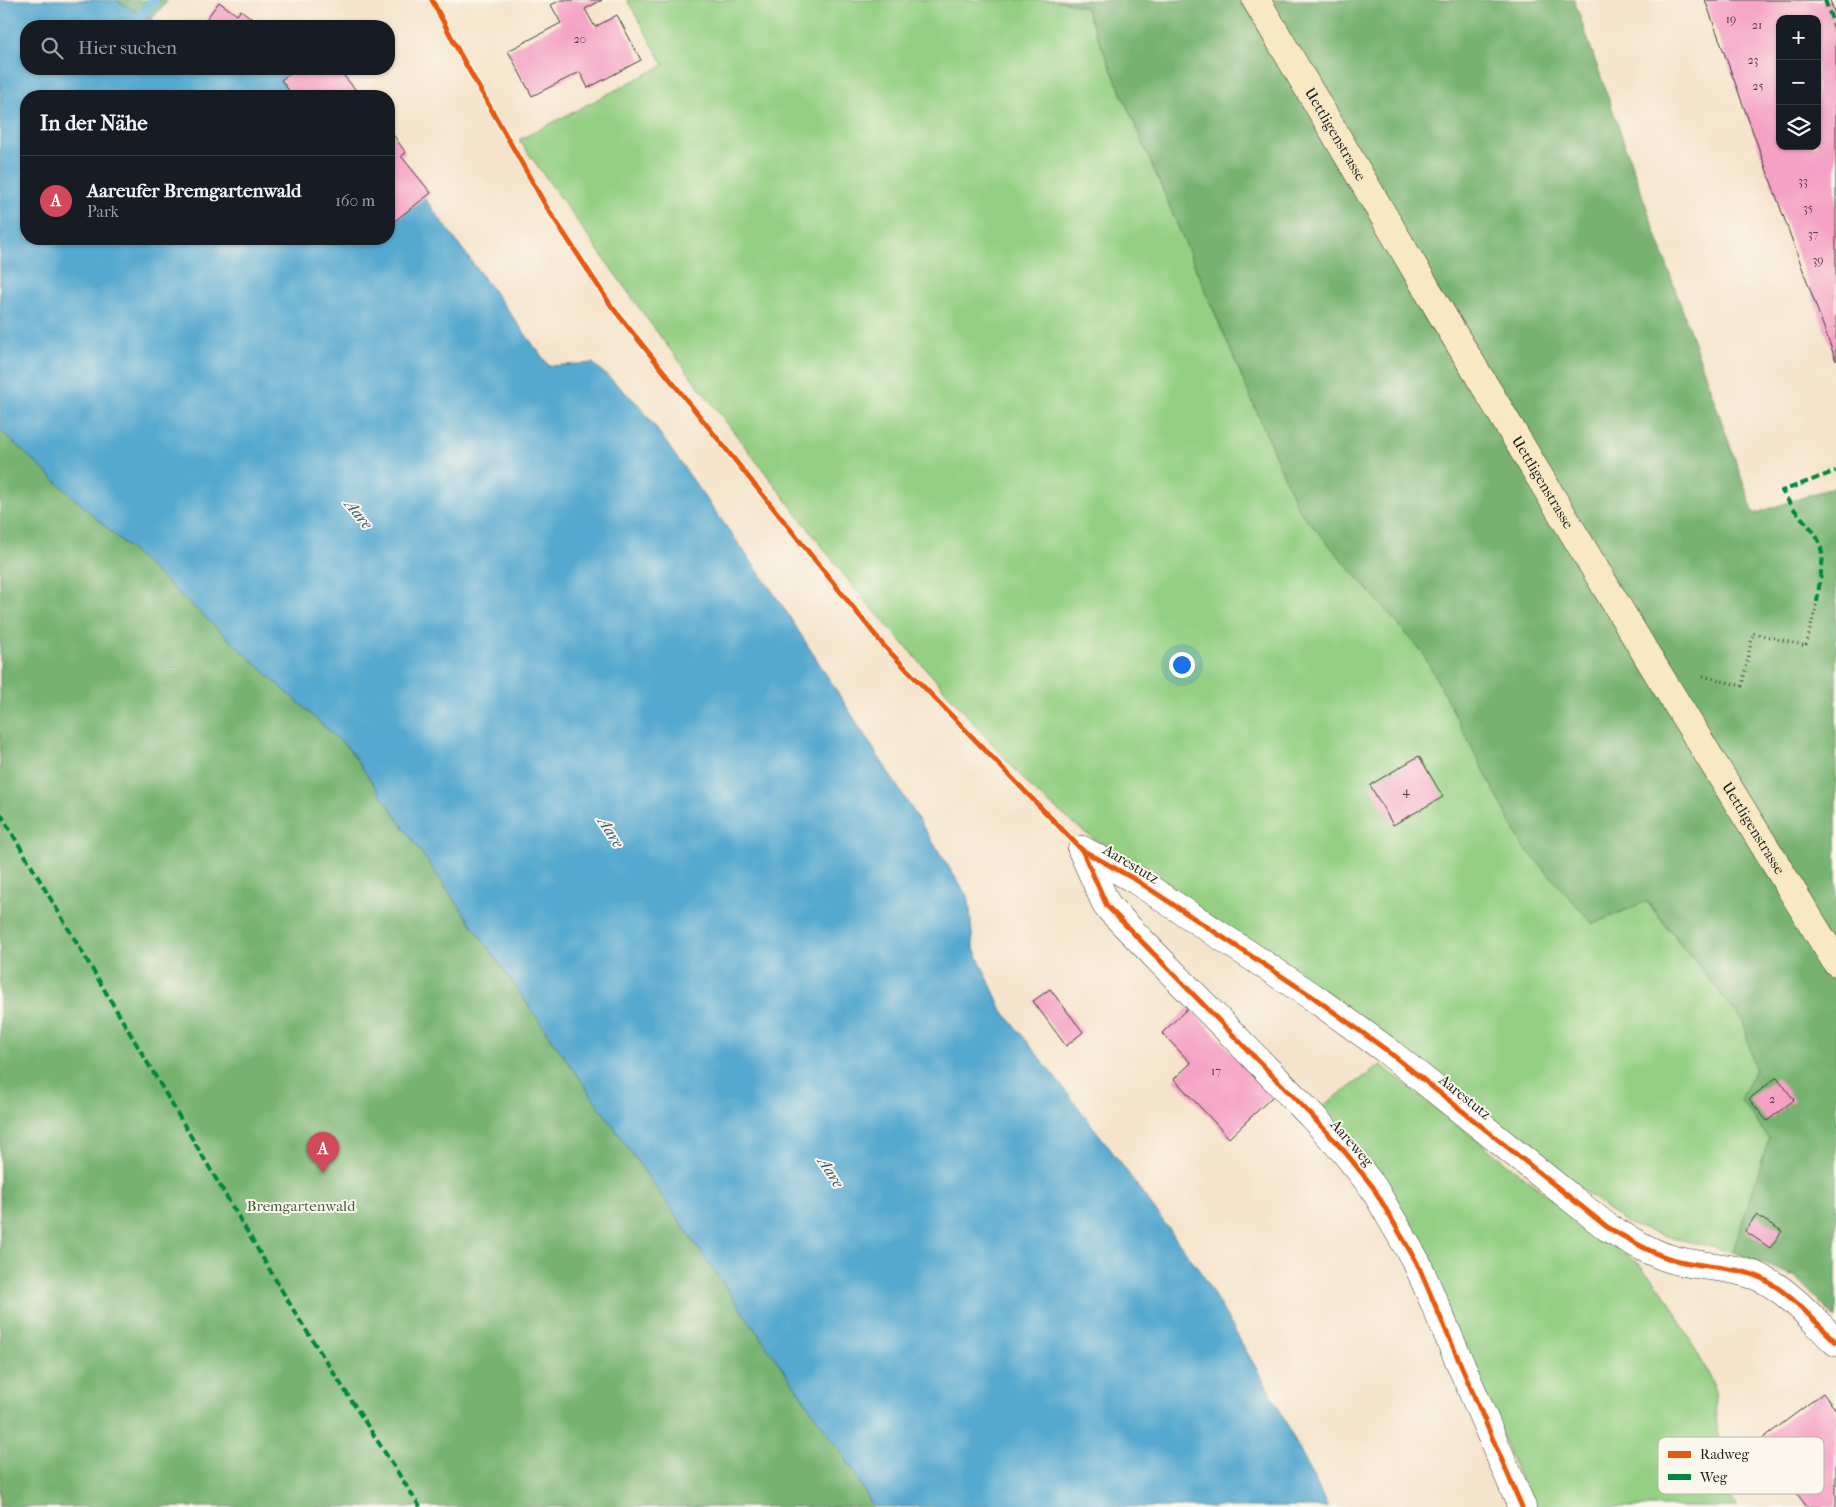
<!DOCTYPE html>
<html lang="de">
<meta charset="utf-8">
<style>
:root{--surface:#171b24;--page:#242831;--text:#f1f3f6;--muted:#9ea1a6;--line:#363941;--accent:#d1495b}
body{margin:0;font-family:"IM FELL French Canon",serif;background:var(--page);color:var(--text)}
.controls{position:absolute;right:15px;top:15px;display:grid;overflow:hidden;border-radius:10px;box-shadow:0 1px 4px #0004}
.controls button{width:45px;height:45px;display:grid;place-items:center;padding:0;border:0;border-bottom:1px solid var(--line);background:var(--surface);color:var(--text);font:25px sans-serif}
.you{position:absolute;left:1181px;top:664px;width:18px;height:18px;margin:-12px;border:4px solid #fff;border-radius:50%;background:#1a73e8;box-shadow:0 0 0 8px #1a73e833}
.badge{display:grid;place-items:center;width:32px;height:32px;border-radius:50%;background:var(--accent);color:#fff;font-size:16px;font-weight:700}
.pin{position:absolute;translate:-50% -41px;filter:drop-shadow(0 1px 2px #0008)}
.pin::after{content:'';position:absolute;top:26px;width:18px;height:15px;background:inherit;clip-path:polygon(0 0,100% 0,50% 100%)}
.list{margin:0;padding:0;list-style:none}
h2{display:flex;justify-content:space-between;align-items:center;height:65px;margin:0;padding:0 20px;font-size:21px}
h2 small{font-size:16px;font-weight:400;color:var(--muted)}
.list li{display:grid;grid-template-columns:32px 1fr auto;gap:15px;align-items:center;box-sizing:border-box;height:90px;padding:0 20px;border-top:1px solid var(--line)}
.list b{display:block;font-size:19px;white-space:nowrap}
.list p{margin:0;font-size:16px;white-space:nowrap;color:var(--muted)}
.list em{font-size:16px;font-style:normal;color:var(--muted)}
.icon{flex:none;width:28px;height:28px;fill:none;stroke:currentColor;stroke-width:2;stroke-linecap:round;stroke-linejoin:round}
.map{position:relative;flex:none;width:1836px;height:1507px;overflow:hidden}
.search{position:absolute;background:var(--surface);box-shadow:0 1px 4px #0004;left:20px;top:20px;width:375px;height:55px;display:flex;align-items:center;gap:12px;box-sizing:border-box;padding:0 18px;border-radius:20px;color:var(--muted);font-size:19px}
.panel{position:absolute;background:var(--surface);box-shadow:0 1px 4px #0004;left:20px;top:90px;width:375px;height:155px;border-radius:20px}
.map>svg:first-child{display:block}
</style>
<div class="map">
<svg width="1836" height="1507" viewBox="0 0 1836 1507">
<rect width="100%" height="100%" fill="#fbf7ec"/>
<filter id="ink" filterUnits="userSpaceOnUse"><feTurbulence type="fractalNoise" baseFrequency=".02" numOctaves="2"/><feDisplacementMap in="SourceGraphic" scale="10" xChannelSelector="R" yChannelSelector="G"/><feConvolveMatrix kernelMatrix="1 2 1 2 8 2 1 2 1" color-interpolation-filters="sRGB"/></filter>
<filter id="wash" filterUnits="userSpaceOnUse"><feTurbulence type="fractalNoise" baseFrequency=".0096" numOctaves="4" result="noise"/><feDisplacementMap in="SourceGraphic" scale="20" xChannelSelector="R" yChannelSelector="G"/><feGaussianBlur stdDeviation="1.12" result="paint"/><feColorMatrix in="noise" values="0 0 0 0 0 0 0 0 0 0 0 0 0 0 0 0 0 1.4 0 .05"/><feComposite in="paint" operator="in"/></filter>
<g filter="url(#wash)">
<rect width="100%" height="100%" fill="#f5e4cb"/>
<!-- green -->
<g fill="#94cf83" stroke="#587650">
<polygon points="627,0 1058,0 1085,7 1298,509 1423,653 1523,846 1593,924 1646,901 1743,1021 1755,1069 1741,1100 1769,1139 1733,1252 1661,1235 1626,1223 1520,1143 1144,869 1088,835 1035,792 854,588 653,327 519,140 664,65"/>
<polygon points="1381,1065 1581,1222 1636,1261 1664,1292 1713,1382 1720,1460 1730,1498 1738,1507 1532,1507 1424,1258 1317,1110"/>
</g>
<!-- forest -->
<g fill="#77b271" stroke="#4a6746">
<polygon points="116,0 168,0 151,20"/>
<polygon points="1058,0 1574,0 1754,514 1836,486 1836,1319 1794,1276 1733,1252 1769,1139 1741,1100 1755,1069 1743,1021 1647,901 1593,924 1523,846 1423,653 1298,509 1085,7"/>
<polygon points="0,430 349,749 850,1465 873,1507 0,1507"/>
</g>
<!-- water -->
<polygon fill="#54a8cf" stroke="#386276" points="0,0 116,0 163,26 26,26 26,69 308,69 336,96 26,96 26,239 389,239 389,150 549,366 593,363 640,406 780,602 969,899 973,946 1001,1008 1105,1142 1202,1274 1275,1401 1328,1507 873,1507 850,1465 349,749 0,430"/>
<g fill="none" stroke-linecap="round" stroke-linejoin="round">
<!-- stream -->
<polyline stroke="#54a8cf" stroke-width="12" points="133,26 154,0"/>
</g>
<g id="blocks">
<!-- building -->
<g fill="#f5a1c4" fill-rule="evenodd">
<polygon points="561,0 602,0 585,9 595,27 617,15 641,60 588,88 580,72 532,96 508,51 561,23 551,5"/>
<path d="M1705,0H1830L1836,18V361ZM1780,19H1817V146H1780Z"/>
<polygon points="219,2 237,15 241,10 261,26 239,26 233,22 229,26 219,26 207,18"/>
<polygon points="296,69 338,69 361,96 293,96 281,80"/>
<polygon points="389,129 406,153 401,156 431,193 392,223 389,219"/>
<polygon points="1419,756 1443,797 1393,825 1370,785"/>
<polygon points="1050,989 1083,1032 1066,1046 1033,1001"/>
<polygon points="1189,1007 1273,1096 1229,1138 1174,1079 1191,1063 1162,1033"/>
<polygon points="1777,1077 1794,1100 1767,1121 1749,1099"/>
<polygon points="1756,1215 1782,1231 1770,1248 1745,1231"/>
<polygon points="1823,1393 1836,1410 1836,1507 1807,1507 1758,1442"/>
</g>
</g>
</g>
<g filter="url(#ink)">
<use href="#blocks" fill-opacity="0" stroke="#3d3a36" stroke-width="1"/>
<g fill="none" stroke-linecap="round" stroke-linejoin="round">
<defs>
<g id="street">
<path d="M1082,850L1136,880L1313,997L1385,1049L1607,1227C1627,1238 1646,1251 1668,1258C1698,1268 1732,1265 1761,1278C1790,1292 1813,1320 1836,1342"/>
<polyline points="1082,850 1107,906 1311,1115 1345,1152 1373,1187 1417,1263 1522,1507"/>
</g>
<g id="secondary">
<path id="s1" d="M1256,0L1444,318L1651,662L1836,962"/>
</g>
</defs>
<!-- street casing -->
<use href="#street" stroke="#3d3a36" stroke-width="29"/>
<!-- secondary casing -->
<use href="#secondary" stroke="#3d3a36" stroke-width="29"/>
<!-- path -->
<polyline stroke="#3d3a36" stroke-width="3" stroke-dasharray="1 4" stroke-linecap="butt" points="1703,676 1742,686 1753,633 1806,646 1817,602"/>
<!-- street -->
<use href="#street" stroke="#fff" stroke-width="28"/>
<!-- secondary -->
<use href="#secondary" stroke="#f8e8c3" stroke-width="28"/>
<!-- quiet -->
<g stroke="#00873e" stroke-width="4" stroke-dasharray="8 4" stroke-linecap="butt">
<polyline points="1825,0 1836,31"/>
<polyline points="1817,602 1823,557 1820,544 1815,533 1792,507 1782,491 1836,471"/>
<polyline points="0,813 297,1316 420,1507"/>
</g>
<defs>
<g id="cycleway">
<polyline points="432,0 460,54 546,206 612,307 884,646 1082,850 1107,906 1311,1115 1345,1152 1373,1187 1417,1263 1522,1507"/>
<path d="M1082,850L1136,880L1313,997L1385,1049L1607,1227C1627,1238 1646,1251 1668,1258C1698,1268 1732,1265 1761,1278C1790,1292 1813,1320 1836,1342"/>
</g>
</defs>
<!-- cycleway casing -->
<use href="#cycleway" stroke="#fbf7ec" stroke-width="8"/>
<!-- cycleway -->
<use href="#cycleway" stroke="#e8590c" stroke-width="5"/>
</g>
</g>
<g text-anchor="middle" dominant-baseline="central" stroke-width="4" stroke-linejoin="round" paint-order="stroke">
<!-- number labels -->
<g font-size="12" fill="#523d46">
<text x="1731" y="19">19</text>
<text x="1757" y="25">21</text>
<text x="580" y="39">20</text>
<text x="1753" y="60">23</text>
<text x="1758" y="86">25</text>
<text x="1803" y="181">33</text>
<text x="1808" y="208">35</text>
<text x="1813" y="234">37</text>
<text x="1818" y="260">39</text>
<text x="1406" y="791">4</text>
<text x="1216" y="1071">17</text>
<text x="1772" y="1099">2</text>
</g>
<!-- street labels -->
<g font-size="15" fill="#1c1c1c" stroke="#fbf7ec">
<text stroke="none"><textPath href="#s1" startOffset="156">Uettligenstrasse</textPath></text>
<text stroke="none"><textPath href="#s1" startOffset="561">Uettligenstrasse</textPath></text>
<text stroke="none"><textPath href="#s1" startOffset="966">Uettligenstrasse</textPath></text>
<text transform="translate(1131 864) rotate(31)">Aarestutz</text>
<text transform="translate(1465 1097) rotate(39)">Aarestutz</text>
<text transform="translate(1352 1143) rotate(49)">Aareweg</text>
</g>
<!-- park labels -->
<g font-size="15" fill="#465b40" stroke="#fbf7ec">
<text x="301" y="1206">Bremgartenwald</text>
</g>
<!-- water labels -->
<g font-size="16" font-style="italic" fill="#355b6d" stroke="#fbf7ec">
<text transform="translate(359 514) rotate(51)">Aare</text>
<text transform="translate(611 832) rotate(57)">Aare</text>
<text transform="translate(831 1172) rotate(57)">Aare</text>
</g>
</g>
<!-- legend -->
<rect x="1658" y="1437" width="166" height="57" rx="8" fill="#fbf7ec" stroke="#b8b5ae" stroke-width="1"/>
<rect x="1668" y="1451" width="23" height="7" fill="#e8590c"/>
<rect x="1668" y="1474" width="23" height="6" fill="#00873e"/>
<g font-size="14" fill="#1c1c1c">
<text x="1700" y="1459">Radweg</text>
<text x="1700" y="1482">Weg</text>
</g>
</svg>
<div class="controls">
<button>+</button>
<button>−</button>
<button><svg class="icon" aria-label="layers" viewBox="0 0 24 24"><path d="M12 4l9 5-9 5-9-5zM3 14l9 5 9-5"/></svg></button>
</div>
<div class="you"></div>
<div class="pin badge" style="left:323px;top:1173px">A</div>
<div class="search"><svg class="icon" aria-label="search" viewBox="0 0 24 24"><circle cx="10" cy="10" r="6"/><path d="M15 15l6 6"/></svg>Hier suchen</div>
<section class="panel">
<h2>In der Nähe<small></small></h2>
<ul class="list">
<li><span class="badge">A</span><div><b>Aareufer Bremgartenwald</b><p>Park</p></div><em>160 m</em></li>
</ul>
</section>
</div>
